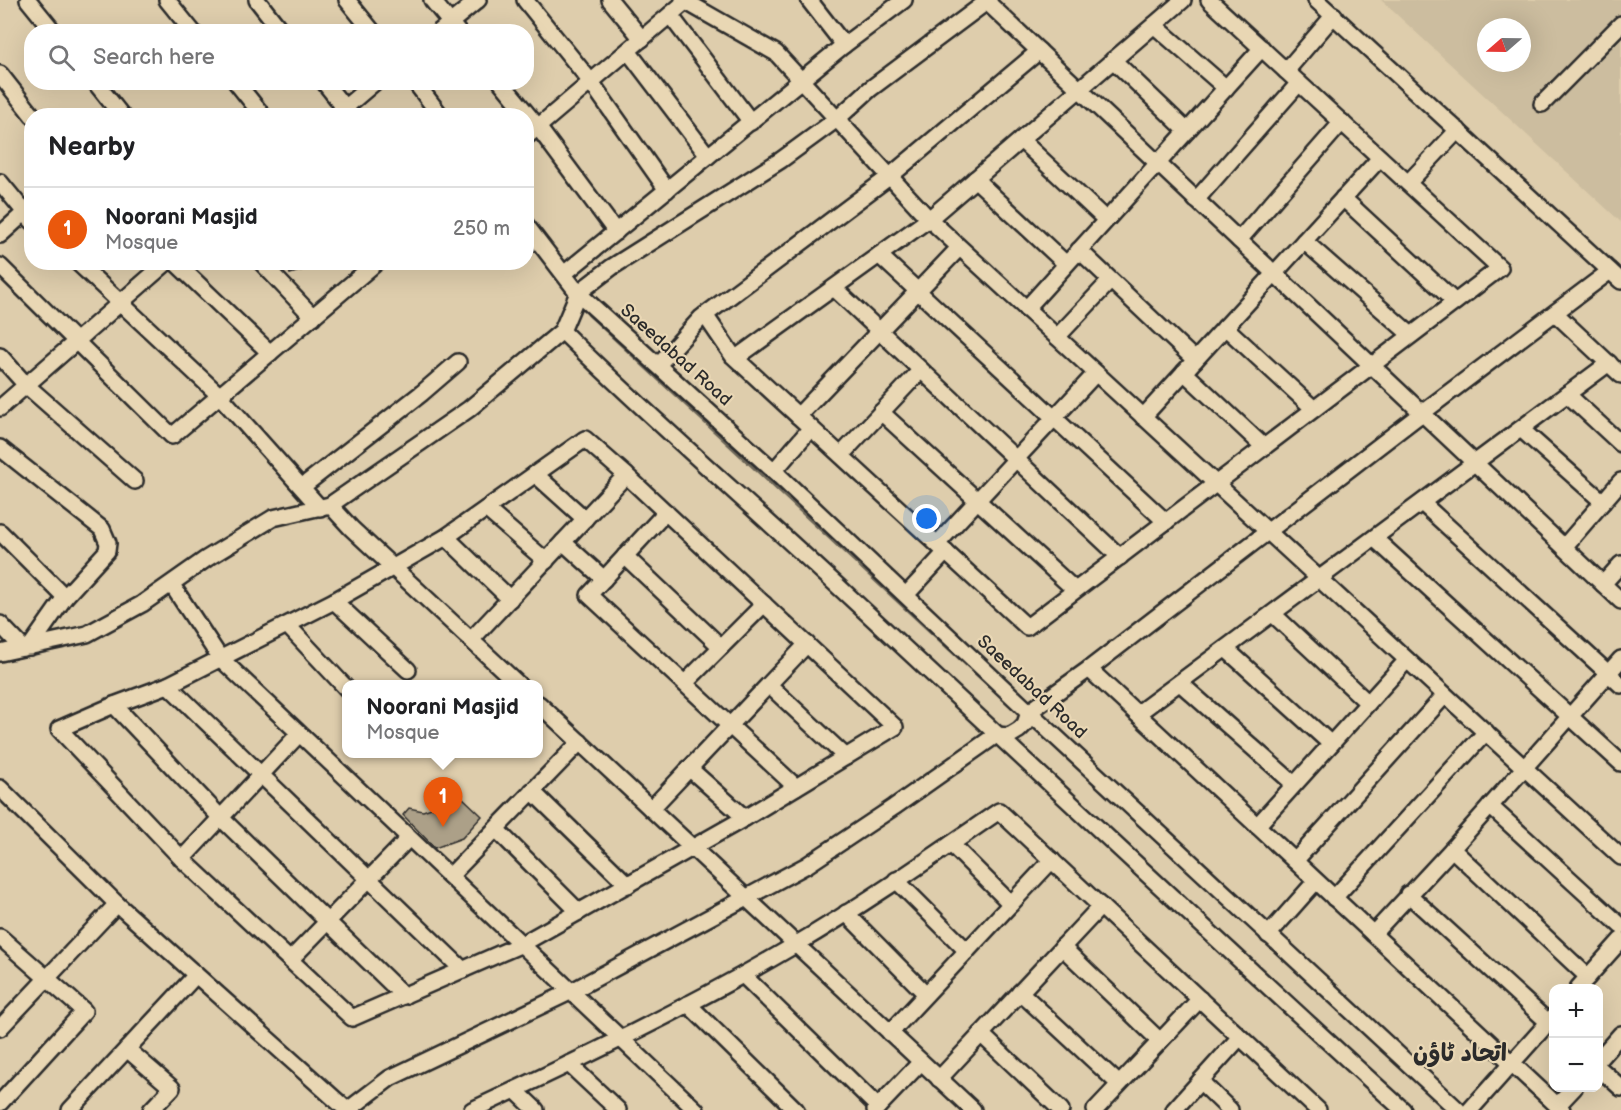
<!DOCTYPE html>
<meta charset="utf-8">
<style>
:root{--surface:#fff;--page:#f6f6f6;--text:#202124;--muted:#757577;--line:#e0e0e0;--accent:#ea580c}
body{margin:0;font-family:"Balsamiq Sans","Playpen Sans Arabic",sans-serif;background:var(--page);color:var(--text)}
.controls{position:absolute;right:18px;bottom:18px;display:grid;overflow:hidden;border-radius:12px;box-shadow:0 6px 24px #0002}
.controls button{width:54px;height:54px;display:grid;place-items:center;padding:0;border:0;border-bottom:2px solid var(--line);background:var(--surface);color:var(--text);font:30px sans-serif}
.compass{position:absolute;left:1477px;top:18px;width:54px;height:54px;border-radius:50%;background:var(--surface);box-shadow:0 6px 24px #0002;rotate:250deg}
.you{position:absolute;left:927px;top:519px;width:21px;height:21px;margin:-15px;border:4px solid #fff;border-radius:50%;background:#1a73e8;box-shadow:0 0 0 9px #1a73e833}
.badge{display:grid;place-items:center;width:39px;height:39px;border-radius:50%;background:var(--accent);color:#fff;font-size:20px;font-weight:700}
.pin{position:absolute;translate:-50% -50px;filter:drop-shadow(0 2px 3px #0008)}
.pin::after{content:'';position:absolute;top:32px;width:21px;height:18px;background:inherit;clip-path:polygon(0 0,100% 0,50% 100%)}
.popup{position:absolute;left:342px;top:680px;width:201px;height:78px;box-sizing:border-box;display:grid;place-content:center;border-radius:12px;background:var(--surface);filter:drop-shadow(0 2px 4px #0005);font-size:20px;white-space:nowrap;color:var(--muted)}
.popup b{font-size:22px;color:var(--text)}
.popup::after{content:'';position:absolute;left:50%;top:100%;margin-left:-12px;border:12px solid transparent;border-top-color:var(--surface)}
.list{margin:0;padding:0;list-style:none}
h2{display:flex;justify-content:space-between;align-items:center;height:78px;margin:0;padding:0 24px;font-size:26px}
h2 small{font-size:20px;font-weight:400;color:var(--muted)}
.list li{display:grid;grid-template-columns:39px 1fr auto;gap:18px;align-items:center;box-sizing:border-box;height:84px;padding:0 24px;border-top:2px solid var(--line)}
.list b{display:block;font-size:22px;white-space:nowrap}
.list p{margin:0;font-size:20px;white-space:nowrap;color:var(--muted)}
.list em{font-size:20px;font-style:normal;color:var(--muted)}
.icon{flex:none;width:33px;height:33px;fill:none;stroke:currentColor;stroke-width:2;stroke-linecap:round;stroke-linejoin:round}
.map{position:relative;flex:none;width:1621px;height:1110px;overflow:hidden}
.search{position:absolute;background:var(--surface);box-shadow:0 6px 24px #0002;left:24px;top:24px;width:510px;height:66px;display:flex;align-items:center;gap:15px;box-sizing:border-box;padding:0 21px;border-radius:24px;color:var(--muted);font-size:22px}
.panel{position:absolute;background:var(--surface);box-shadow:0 6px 24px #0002;left:24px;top:108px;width:510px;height:162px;border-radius:24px}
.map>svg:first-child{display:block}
</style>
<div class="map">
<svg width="1621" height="1110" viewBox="0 0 1621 1110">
<rect width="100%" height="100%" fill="#decdac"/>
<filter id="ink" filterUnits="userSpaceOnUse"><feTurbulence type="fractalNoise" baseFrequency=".0167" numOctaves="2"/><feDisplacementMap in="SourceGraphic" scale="12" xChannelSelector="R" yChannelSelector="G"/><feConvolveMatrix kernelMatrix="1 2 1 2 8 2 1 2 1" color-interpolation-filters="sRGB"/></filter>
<g filter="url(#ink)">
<!-- built -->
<path fill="#ccbd9f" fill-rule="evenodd" d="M1381,0H1621V222ZM1486,27H1522V63H1486Z"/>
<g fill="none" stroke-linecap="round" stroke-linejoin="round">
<!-- stream -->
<g stroke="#6c6659" stroke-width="4.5">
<polyline points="589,314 989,685"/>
<polyline points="1106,793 1183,865"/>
</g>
</g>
<!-- building -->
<g fill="#aca088" stroke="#2b2b2b" stroke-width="1.5">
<polygon points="286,262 328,262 290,274"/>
<polygon points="462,797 482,816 462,838 435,848 403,815 409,808 423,811"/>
</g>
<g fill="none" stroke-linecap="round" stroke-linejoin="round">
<defs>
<g id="minor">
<polyline points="28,0 54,32"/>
<polyline points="167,0 193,32"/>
<polyline points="257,0 282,32"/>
<polyline points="347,0 373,32"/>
<polyline points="432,0 458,32"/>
<polyline points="525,0 591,82 667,190"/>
<polyline points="610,0 642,39"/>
<polyline points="683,0 776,53 929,219 1621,857"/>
<polyline points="809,0 844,45"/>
<polyline points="1316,0 1621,281"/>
<polyline points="987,2 1621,601"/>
<polyline points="670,15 751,122"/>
<polyline points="1154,25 1226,88"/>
<polyline points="439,32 478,0"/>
<polyline points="628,51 708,156"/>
<polyline points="1113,60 1187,131"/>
<polyline points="1286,71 1334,15"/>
<polyline points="0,74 33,116"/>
<polyline points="95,82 122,116"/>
<polyline points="236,82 263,116"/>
<polyline points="324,82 351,116"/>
<polyline points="415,82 441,116"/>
<polyline points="501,82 538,127 616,232"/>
<polyline points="1542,104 1621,24"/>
<polyline points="335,116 375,82"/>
<polyline points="526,137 685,2"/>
<polyline points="1021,140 1106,220"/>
<polyline points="975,179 1066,264"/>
<polyline points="0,182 32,221"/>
<polyline points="1408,183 1458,130"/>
<polyline points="1343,198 1455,302"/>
<polyline points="1196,200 1299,83"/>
<polyline points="526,225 578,293 774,471 1029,712 1458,1110"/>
<polyline points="0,235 31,207"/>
<polyline points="1239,240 1342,122"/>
<polyline points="1304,241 1411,335"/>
<polyline points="1079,250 1195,360"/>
<polyline points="879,255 1166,522"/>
<polyline points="77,262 220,396 320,508"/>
<polyline points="175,262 270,353"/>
<polyline points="261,262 313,317"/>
<polyline points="0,266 172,436 377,262"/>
<polyline points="565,273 844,45 904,0"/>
<polyline points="834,288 1120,557"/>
<polyline points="1026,309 1262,48"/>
<polyline points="1555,313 1621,375"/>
<polyline points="705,315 733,356 1027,627 1500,268 1209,0"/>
<polyline points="1225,327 1314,409"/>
<path d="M562,331C656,424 757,510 854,601C1037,771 1218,942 1403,1110"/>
<polyline points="1057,337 1110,281"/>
<polyline points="0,356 26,385 135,481"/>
<polyline points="736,358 929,219 1183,0"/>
<polyline points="658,365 701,318 889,177 1039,51"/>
<polyline points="1184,372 1264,447"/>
<polyline points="1567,394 1621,444"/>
<polyline points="0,408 167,262"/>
<polyline points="881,412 1075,590"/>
<polyline points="798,416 959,248"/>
<polyline points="1143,417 1380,158"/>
<polyline points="1521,429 1603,502"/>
<polygon points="585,439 626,475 895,727 745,818 522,944 352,1018 182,859 59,729 114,705 168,685 334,601 446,537"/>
<polyline points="0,448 102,529 108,543 107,551 65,597 30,647"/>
<polyline points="841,455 921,370"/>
<polyline points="774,471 811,428"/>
<polyline points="535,474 585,519"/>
<polyline points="303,486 422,393 458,362"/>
<polyline points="1422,503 1621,685"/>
<polyline points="330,505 351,528 518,684"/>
<polyline points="486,509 546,561"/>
<polyline points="666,512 589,595 796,787"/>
<polyline points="0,532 65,597"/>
<polyline points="446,537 510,599"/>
<polyline points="1374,538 1621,763"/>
<polyline points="563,542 604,579"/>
<polyline points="937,544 1096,373"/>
<polyline points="1564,547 1621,481"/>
<polyline points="625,556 721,647"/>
<polyline points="1603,584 1621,564"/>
<polyline points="172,585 220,658 696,1110"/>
<polyline points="906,595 946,552"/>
<polyline points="334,601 408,670"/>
<polyline points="1273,614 1368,703"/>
<polyline points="0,624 23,648"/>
<polyline points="288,626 347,689"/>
<polyline points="471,640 626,475"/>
<polyline points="1226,649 1331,744"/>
<polyline points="0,653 87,634 142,604 206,559 273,518 330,505 469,409 562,331 578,293 612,267 781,160 837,119 870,89 989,0"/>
<polyline points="1089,669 1562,1110"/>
<polyline points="685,683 764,604"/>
<polyline points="1180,683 1294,784"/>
<polyline points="168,685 463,970"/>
<polyline points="769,685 846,757"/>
<polyline points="539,704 973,1110"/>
<polyline points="114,705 221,818 404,996"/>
<polyline points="1137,714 1609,363"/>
<polyline points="689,768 745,818"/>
<polyline points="0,788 117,904 347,1110"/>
<polyline points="532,791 628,885"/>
<polyline points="1490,806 1621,926"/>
<polyline points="651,809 807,644"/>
<polyline points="1257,826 1407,660"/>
<polyline points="496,829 579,912"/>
<polyline points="951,844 1011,904"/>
<polyline points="1452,849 1588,977"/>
<polyline points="182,859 299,734"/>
<polyline points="1295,861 1445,695"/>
<polyline points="450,876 580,742"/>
<polyline points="896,880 967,951"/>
<polyline points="1408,894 1548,1022"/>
<polyline points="1334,898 1486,732"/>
<polyline points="846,913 926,994"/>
<polyline points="1373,934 1452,849 1621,659"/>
<polyline points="1268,935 1316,881"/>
<polyline points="0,937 84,1011 0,1103"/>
<polyline points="1062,947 1160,1041"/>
<polyline points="290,960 409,838"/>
<polyline points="743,975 878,1107"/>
<polyline points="1578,988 1621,940"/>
<polyline points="1020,992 1119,1084"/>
<polyline points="688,1004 796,1110"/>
<polyline points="0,1028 117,904"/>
<polyline points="890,1033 1052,860"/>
<polyline points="981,1034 1061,1110"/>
<polyline points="127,1049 172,1088 151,1110"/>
<polyline points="1598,1060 1621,1034"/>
<polyline points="569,1064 618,1110"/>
<polyline points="1598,1067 1621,1088"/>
<polyline points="939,1079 1101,906"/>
<polyline points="1200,1081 1230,1110"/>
<polyline points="515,1090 536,1110"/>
<polyline points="1557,1106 1574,1088"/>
<polyline points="70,1110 196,975"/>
<polyline points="348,1110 390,1078 572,991 807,865 894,807 996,735 1009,736 1019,730 1025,724 1029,712 1089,669 1422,413 1610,271"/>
<path d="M472,1110C581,1059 690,1007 795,945C865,904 932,857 999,811L1318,1110"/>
<polyline points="875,1110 921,1062"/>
<polyline points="1095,1110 1200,999"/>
<polyline points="1174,1110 1240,1037"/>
<polyline points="1470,1110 1554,1016"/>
</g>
</defs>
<!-- minor casing -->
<use href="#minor" stroke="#2b2b2b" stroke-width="20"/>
<!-- minor -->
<use href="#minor" stroke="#e9d7b4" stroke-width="15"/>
</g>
</g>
<g text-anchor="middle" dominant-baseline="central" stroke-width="4.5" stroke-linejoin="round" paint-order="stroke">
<!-- street labels -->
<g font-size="18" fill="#2b2b2b" stroke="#e9d7b4">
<text transform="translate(676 355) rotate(42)">Saeedabad Road</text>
<text transform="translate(1032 687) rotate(43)">Saeedabad Road</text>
</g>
<!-- district labels -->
<g font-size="24" font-weight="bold" fill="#2b2b2b" stroke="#e9d7b4">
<text x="1460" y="1053">اتحاد ٹاؤن</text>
</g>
</g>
</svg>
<div class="controls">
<button>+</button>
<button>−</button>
</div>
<svg class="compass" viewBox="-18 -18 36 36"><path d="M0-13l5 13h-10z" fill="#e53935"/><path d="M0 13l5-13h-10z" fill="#757577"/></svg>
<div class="you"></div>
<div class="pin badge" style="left:443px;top:827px">1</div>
<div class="popup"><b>Noorani Masjid</b>Mosque</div>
<div class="search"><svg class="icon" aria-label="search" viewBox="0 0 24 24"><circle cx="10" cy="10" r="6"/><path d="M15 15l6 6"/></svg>Search here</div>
<section class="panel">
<h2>Nearby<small></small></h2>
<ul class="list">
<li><span class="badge">1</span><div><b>Noorani Masjid</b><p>Mosque</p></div><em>250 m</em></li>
</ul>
</section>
</div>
